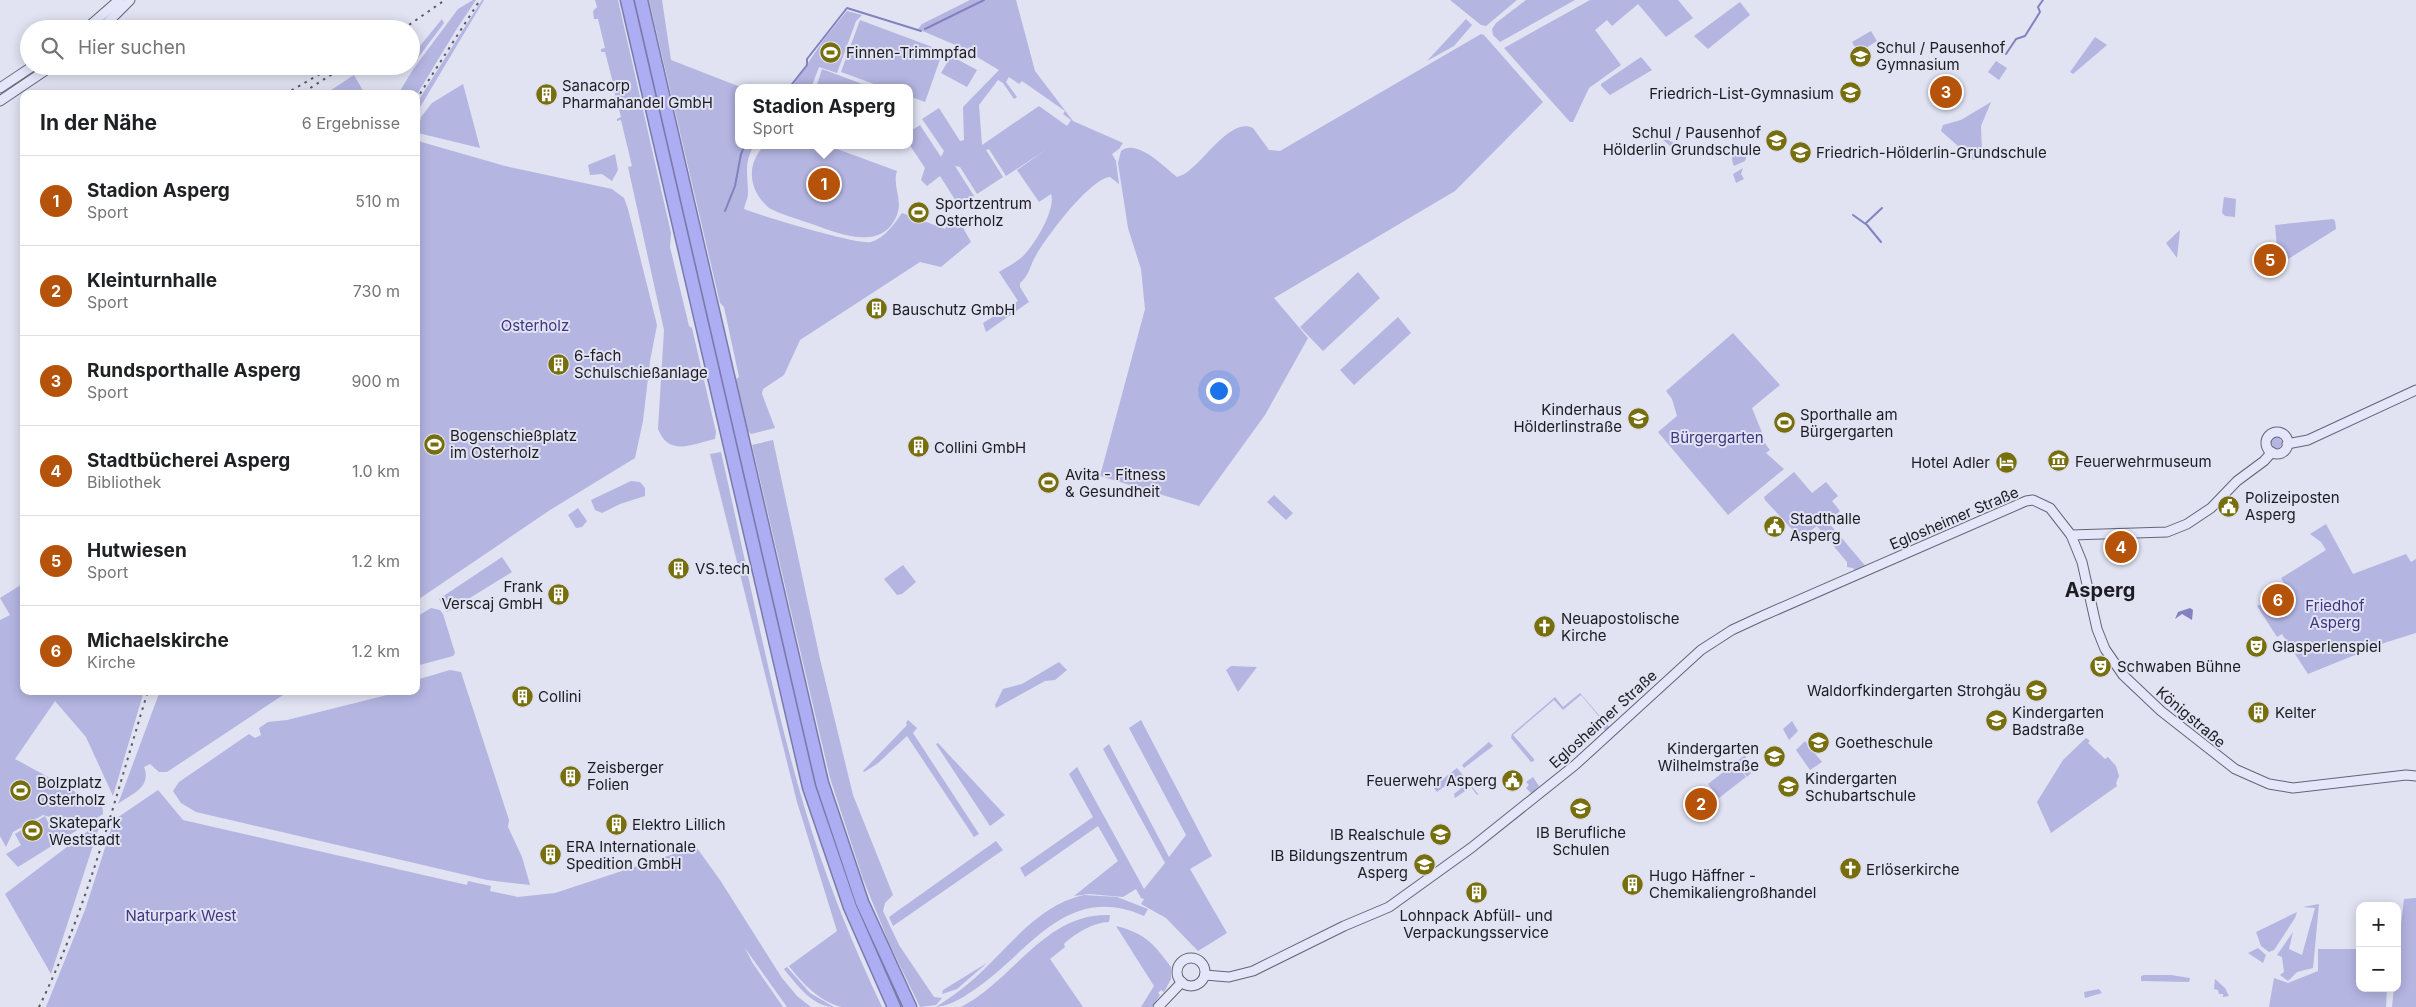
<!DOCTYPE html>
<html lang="de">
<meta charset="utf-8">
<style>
:root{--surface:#fff;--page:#f6f6f6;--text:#202124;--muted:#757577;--line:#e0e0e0;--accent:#b45309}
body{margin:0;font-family:Inter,sans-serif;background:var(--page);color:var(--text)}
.controls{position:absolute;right:15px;bottom:15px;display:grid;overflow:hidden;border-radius:10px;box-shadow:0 2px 12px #0003}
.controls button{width:45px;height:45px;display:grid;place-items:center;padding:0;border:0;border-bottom:1px solid var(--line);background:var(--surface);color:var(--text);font:25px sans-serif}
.you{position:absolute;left:1218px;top:390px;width:18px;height:18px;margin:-12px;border:4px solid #fff;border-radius:50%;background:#1a73e8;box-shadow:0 0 0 8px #1a73e833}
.badge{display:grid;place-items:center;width:32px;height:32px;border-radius:50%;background:var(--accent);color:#fff;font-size:16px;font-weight:700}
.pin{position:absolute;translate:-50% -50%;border:2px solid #fff;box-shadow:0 1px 5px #0006}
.popup{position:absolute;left:735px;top:84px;width:178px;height:65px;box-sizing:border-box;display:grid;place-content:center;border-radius:10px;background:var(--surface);filter:drop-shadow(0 1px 4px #0005);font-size:16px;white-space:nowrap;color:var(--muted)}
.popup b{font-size:19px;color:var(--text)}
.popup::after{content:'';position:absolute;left:50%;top:100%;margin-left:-10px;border:10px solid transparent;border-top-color:var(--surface)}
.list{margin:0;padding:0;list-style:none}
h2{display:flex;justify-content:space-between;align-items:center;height:65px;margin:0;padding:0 20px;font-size:21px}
h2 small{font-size:16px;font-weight:400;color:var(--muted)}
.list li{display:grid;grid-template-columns:32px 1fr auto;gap:15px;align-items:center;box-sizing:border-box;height:90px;padding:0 20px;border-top:1px solid var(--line)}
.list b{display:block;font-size:19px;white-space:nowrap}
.list p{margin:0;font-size:16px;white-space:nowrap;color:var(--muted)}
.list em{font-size:16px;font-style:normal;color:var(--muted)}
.icon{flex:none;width:28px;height:28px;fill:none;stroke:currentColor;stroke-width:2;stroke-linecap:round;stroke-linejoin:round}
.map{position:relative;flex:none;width:2416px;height:1007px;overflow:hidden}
.search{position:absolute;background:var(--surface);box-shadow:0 2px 12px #0003;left:20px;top:20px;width:400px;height:55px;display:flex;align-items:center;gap:12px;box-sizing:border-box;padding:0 18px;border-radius:28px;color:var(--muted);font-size:19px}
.panel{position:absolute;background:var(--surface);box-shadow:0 2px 12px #0003;left:20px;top:90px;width:400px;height:605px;border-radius:10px}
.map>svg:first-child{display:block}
</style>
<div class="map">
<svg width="2416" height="1007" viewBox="0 0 2416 1007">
<rect width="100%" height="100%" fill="#e1e2f2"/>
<!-- green -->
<g fill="#b4b5e1" fill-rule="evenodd">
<polygon points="473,0 476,0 456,30 416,96 416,94 398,94 414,68 458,9"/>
<polygon points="482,0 484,0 416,114 416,104"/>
<path d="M595,0H618L671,233L670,247L689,326L692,328L716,432L715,439C692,444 669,457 658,429L664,330L628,167L632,166L621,120L617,121V119L621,117L613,86H609V84L613,83L605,52H601V49L605,48L598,19H594L593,11L597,7Z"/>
<path d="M649,0H662L671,60L743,88H739V145H755C743,161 748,176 748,193C748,198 745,204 744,209C762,216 857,245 871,242C885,238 895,223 902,213L945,229L949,220L962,226L971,242L941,267L920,262L800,340L784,375L763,389L762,394L775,428L751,434L748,431L736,379L739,377L724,307L720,303Z"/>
<path d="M970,0H1016L1035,71L1073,121L1123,143L1119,149L1112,154L1116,161L1119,184L1110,177C1090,178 1042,242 1033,261C1029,270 1028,276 1020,283V287L1029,302L986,332L983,323L1018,301L999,272C1007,267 1019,261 1025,254C1036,242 1056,209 1051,194L1039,202L1017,170L1047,149L1006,176L989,149L986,150L1003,177L977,194L960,167L955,166L974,196L959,206L940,176L927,186L921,180L925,168L909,144V132L920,125L941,157L944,151L922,119L939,108L960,141L964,140L963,107L999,70L960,47L918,29L922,24ZM1009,77L1019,84L1022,81L1065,111L1063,114L1071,120L1067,126L1039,106L982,145L979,105L998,80L1003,83L1014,99L1017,97L1006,82Z"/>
<polygon points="1450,0 1517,0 1486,26 1481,25"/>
<polygon points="1526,0 1575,0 1500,42 1493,35 1492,29 1496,23"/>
<polygon points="1590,0 1678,0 1693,18 1666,37 1638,4 1612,26 1607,20 1595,30 1621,65 1589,88 1573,122 1570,122 1504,48"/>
<polygon points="1740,2 1750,15 1708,49 1694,36"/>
<polygon points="847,11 862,15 856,21 837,73 819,67 811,88 791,88 825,38"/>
<polygon points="442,19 444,23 412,66 411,67 408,66 411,66 411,57"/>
<polygon points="1466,19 1472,25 1454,46 1427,61"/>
<polygon points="860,20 943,51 925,102 909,96 909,88 885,88 841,72"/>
<polygon points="1871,31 1877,41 1858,53 1852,42"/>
<path d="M1481,34L1484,35L1543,102L1455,191L1274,298L1308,338L1265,415L1199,506L1100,476L1145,309L1141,269L1128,228L1118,163L1121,151C1137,138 1164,167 1177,177C1198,174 1227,116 1253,128L1269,150L1280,151Z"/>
<polygon points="2095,37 2107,45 2073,74 2070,72"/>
<polygon points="951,56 977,70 967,87 941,73"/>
<polygon points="1641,57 1652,70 1610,95 1601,86 1601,84"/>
<polygon points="1996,61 2007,68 1999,80 1988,72"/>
<polygon points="822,69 873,88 816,88"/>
<polygon points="354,75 365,94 325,94"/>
<polygon points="463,84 480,148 418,133 421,117 432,103"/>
<polygon points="1991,102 1981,126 1982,152 1974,160 1941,131 1943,125 1961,120"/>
<polygon points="1660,136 1676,144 1683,157 1662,139"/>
<polygon points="418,141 505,166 612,189 624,198 628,209 657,325 650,361 643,421 635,458 550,510 416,601 416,143"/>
<path d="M765,145H826L897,171C892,186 903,199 897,215C882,253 838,233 812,224C798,219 782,215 769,208C749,191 745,164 765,145Z"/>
<path d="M1738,145H1741L1747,155L1745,161L1734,166C1730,159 1733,150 1738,145Z"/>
<polygon points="615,154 618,170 612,181 602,174 590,175 588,165"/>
<polygon points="1743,168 1741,174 1744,179 1736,183 1733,174"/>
<polygon points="2224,197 2236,199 2235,217 2225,216 2222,213"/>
<polygon points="2333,219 2335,221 2336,229 2285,261 2283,259 2263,271 2256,261 2277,248 2275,225"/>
<polygon points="2180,230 2177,258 2166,243"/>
<polygon points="1358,272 1380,298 1323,351 1300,327"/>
<polygon points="1398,317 1411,333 1354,385 1340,370"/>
<polygon points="1733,333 1780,385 1752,408 1765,440 1763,441 1770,450 1766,453 1784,469 1728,515 1658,432 1677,416 1672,399 1666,391"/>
<circle cx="2276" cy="443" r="6"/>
<polygon points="773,440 820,659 853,795 893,895 885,903 883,911 899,945 932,994 934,997 942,998 936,1005 920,1007 889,943 863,879 830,778 752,445"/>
<path d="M721,452C748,570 770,690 804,806C824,874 852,944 882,1007C870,1007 854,1007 842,1007C820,1002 802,983 789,966L837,931L797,802L710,454Z"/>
<polygon points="1794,472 1812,493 1826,482 1838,496 1832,501 1840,511 1828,522 1868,569 1858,574 1853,568 1847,567 1847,562 1817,526 1800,538 1765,500 1764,497"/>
<polygon points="631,481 640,482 645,488 645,496 620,504 602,513 595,510 591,500"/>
<polygon points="1274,495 1293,513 1286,520 1267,502"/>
<polygon points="578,508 587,521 582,527 576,528 568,515"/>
<polygon points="2326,524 2353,574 2406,554 2411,562 2416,559 2416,633 2387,642 2308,674 2282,634 2277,637 2257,606 2262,604 2264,608 2269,607 2273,612 2293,599 2281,578 2326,550 2321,542 2310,534"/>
<polygon points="502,557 512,572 447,612 439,599"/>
<polygon points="903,565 916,582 902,594 897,595 884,579"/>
<polygon points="24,583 24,691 144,691 113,796 86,737 55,701 15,759 96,803 102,800 103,814 18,867 6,854 21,845 15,834 45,816 51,828 65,821 43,815 13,832 6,847 0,836 0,620 10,615 0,598"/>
<polygon points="431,608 440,610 443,614 455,653 453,656 416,666 416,617"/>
<polygon points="1059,662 1067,670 1055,680 1045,681 996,708 995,705 1003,689 1022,684"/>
<polygon points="1231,666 1257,667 1238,692 1226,670"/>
<polygon points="450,670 461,672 509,820 508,827 522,857 530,885 487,880 196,812 181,803 173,791 179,782 249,734 255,738 261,735 259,728 268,722 287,720 391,694 391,691 416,691 416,680"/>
<path d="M160,691H289L167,772H159L150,764L144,767C152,787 132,794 118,804Z"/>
<polygon points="1580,693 1610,728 1606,731 1603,728 1606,725 1581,695 1563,710 1554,700 1513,735 1534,759 1534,761 1531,762 1511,738 1512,734 1555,697 1563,707"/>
<polygon points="908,720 917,728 913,733 979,834 974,837 907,736 877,764 864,772 863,771 907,725 906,723"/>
<polygon points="1141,720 1212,856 1190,869 1227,933 1198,951 1166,918 1141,904 1144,899 1141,898 1136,889 1123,897 1089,894 1074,896 1118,861 1098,826 1025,877 1020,868 1093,817 1069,774 1077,767 1144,889 1165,863 1103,749 1109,744 1169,857 1186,835 1129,728"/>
<polygon points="1792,721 1798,731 1789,740 1783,729"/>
<polygon points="2086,738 2090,741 2088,743 2105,759 2108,757 2116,766 2119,776 2116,783 2117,786 2051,833 2037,802 2063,760"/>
<polygon points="1805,741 1822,762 1810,770 1796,750"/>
<polygon points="1489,742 1493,746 1464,768 1462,765"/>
<polygon points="938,743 1003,813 1005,815 990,826 936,744"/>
<polygon points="1745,755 1751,773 1747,777 1736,762"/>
<polygon points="1735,763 1746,777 1719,798 1708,784"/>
<polygon points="1457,768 1478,794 1477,795 1471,787 1455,798 1454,794 1464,786 1457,777 1437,792 1433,787"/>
<polygon points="1533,777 1539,786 1532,794 1526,788 1529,785 1526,782"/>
<polygon points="158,790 183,820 467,885 468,881 491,886 490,891 518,897 555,893 686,850 688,846 694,844 720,880 782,978 797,996 811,1007 787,1007 745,948 752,962 783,1007 46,1007 85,910 114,820"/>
<polygon points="101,821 51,974 5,894"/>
<polygon points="996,841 1003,850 893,926 889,917"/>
<path d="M1084,895L1117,897L1148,909L1144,916C1065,881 1028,955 971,992C961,999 948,1006 936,1007C950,998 964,988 976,977C1009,947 1038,905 1084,895Z"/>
<polygon points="2416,898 2416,1007 2392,1007 2394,988 2397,988 2397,959 2404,899"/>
<polygon points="2319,904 2313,968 2297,972 2288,981 2280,975 2284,972 2282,957 2277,955 2293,932 2289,949 2302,955 2315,908 2303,907"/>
<polygon points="2297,912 2295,918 2274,950 2269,952 2261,946 2256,932"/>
<path d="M1110,915L1109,922C1094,922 1074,934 1064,944L1065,947L1050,959L1083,1007H961C1014,980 1044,913 1110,915Z"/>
<path d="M1116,926C1145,933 1154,944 1171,967V979L1164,992L1161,990L1158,993L1160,995L1152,1007H1141L1154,986Z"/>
<polygon points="2258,948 2266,955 2263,963 2248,953"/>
<polygon points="2318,949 2360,949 2360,988 2387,988 2386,1007 2269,1007 2274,978 2288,983 2318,971"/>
<polygon points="987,963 957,989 942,994 943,990"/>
<path d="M787,967L810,993L834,1007C813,1007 796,984 784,969Z"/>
<polygon points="2144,975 2171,975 2190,978 2189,982 2141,981 2141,976"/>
<polygon points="2215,979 2225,988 2229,996 2223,997 2223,994 2219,994 2218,990 2214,989"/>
<polygon points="2099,989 2102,993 2085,998 2084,992"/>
</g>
<!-- water -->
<polygon fill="#8282c1" points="2190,608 2193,610 2192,620 2182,614 2175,619 2178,612"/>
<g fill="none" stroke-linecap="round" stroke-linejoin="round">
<!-- stream -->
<g stroke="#8282c1" stroke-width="2">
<polyline points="925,29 984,0"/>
<polyline points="2006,54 2016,39 2025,36 2040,12 2038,7 2043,0"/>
<polyline points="789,88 807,65 807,59 847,8 921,31"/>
<polyline points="725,211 735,186 741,154 745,145"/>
<polyline points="1853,215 1867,225 1881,242"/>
<polyline points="1866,223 1882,208"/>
</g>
<defs>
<g id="secondary">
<polyline points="86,29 119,0"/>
<polyline points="101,29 130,0"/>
<polyline points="0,88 33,66"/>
<polyline points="0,101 52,66"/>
<circle cx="2277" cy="443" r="11"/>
<polyline points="2287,444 2308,440 2416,390"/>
<polyline points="2071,535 2167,532 2187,524 2211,508 2237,481 2264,461 2272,452"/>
<circle cx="1191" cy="972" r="14"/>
<polyline points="1205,975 1229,977 1253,971 1344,926 1389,907 1471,848 1575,765 1701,650 1732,630 1760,617 2026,501 2033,500 2050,508 2071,535 2082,562 2097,629 2105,649 2123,675 2161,711 2235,769 2269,784 2293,788 2406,775 2416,776"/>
<polyline points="1158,1007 1182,982"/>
</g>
<g id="motorway">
<polyline points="627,0 809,787 850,907 894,1007"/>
<polyline points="641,0 822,783 862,902 910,1007"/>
</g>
</defs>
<!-- secondary casing -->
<use href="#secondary" stroke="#646573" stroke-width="11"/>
<!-- motorway casing -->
<use href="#motorway" stroke="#7a7aaa" stroke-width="15"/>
<!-- secondary -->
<use href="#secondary" stroke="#e6e6fb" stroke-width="9"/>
<!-- motorway -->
<use href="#motorway" stroke="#adadf3" stroke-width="12"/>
<!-- rail -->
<g stroke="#595962" stroke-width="2" stroke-dasharray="2.5 5" stroke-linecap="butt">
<polyline points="389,29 391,27"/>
<polyline points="403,29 445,0"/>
<polyline points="304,92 345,66"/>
<polyline points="285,94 334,66"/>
<polyline points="416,100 480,0"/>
<path d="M39,1007C88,907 115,798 148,691"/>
</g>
</g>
<!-- icons -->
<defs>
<symbol id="stadium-disc" viewBox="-11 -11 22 22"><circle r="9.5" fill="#776f0e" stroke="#e1e2f2"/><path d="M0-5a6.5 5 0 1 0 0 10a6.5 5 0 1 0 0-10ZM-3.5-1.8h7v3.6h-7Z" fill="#fff"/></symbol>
<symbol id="school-disc" viewBox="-11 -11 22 22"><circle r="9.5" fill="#776f0e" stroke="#e1e2f2"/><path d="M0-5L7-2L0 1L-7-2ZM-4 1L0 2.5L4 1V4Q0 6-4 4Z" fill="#fff"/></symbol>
<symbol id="building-disc" viewBox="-11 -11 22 22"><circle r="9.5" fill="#776f0e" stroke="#e1e2f2"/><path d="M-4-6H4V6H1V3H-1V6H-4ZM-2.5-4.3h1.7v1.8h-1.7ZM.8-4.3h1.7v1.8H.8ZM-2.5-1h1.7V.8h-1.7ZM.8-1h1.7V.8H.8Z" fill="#fff"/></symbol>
<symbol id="museum-disc" viewBox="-11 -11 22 22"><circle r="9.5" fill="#776f0e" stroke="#e1e2f2"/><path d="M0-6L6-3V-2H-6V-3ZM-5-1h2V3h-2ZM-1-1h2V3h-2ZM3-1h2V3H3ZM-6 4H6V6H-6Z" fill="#fff"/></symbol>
<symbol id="hotel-disc" viewBox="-11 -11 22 22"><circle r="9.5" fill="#776f0e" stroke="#e1e2f2"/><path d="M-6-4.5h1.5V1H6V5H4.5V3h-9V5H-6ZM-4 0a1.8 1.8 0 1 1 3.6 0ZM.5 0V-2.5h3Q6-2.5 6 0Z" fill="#fff"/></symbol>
<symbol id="civic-disc" viewBox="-11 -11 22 22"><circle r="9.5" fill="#776f0e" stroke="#e1e2f2"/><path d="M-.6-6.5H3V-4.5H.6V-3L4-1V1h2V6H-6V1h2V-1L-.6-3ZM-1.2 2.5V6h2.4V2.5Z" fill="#fff"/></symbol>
<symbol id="church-disc" viewBox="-11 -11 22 22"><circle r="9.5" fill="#776f0e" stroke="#e1e2f2"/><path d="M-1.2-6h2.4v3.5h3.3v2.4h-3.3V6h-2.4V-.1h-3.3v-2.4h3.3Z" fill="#fff"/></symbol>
<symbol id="theatre-disc" viewBox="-11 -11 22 22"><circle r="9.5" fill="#776f0e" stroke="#e1e2f2"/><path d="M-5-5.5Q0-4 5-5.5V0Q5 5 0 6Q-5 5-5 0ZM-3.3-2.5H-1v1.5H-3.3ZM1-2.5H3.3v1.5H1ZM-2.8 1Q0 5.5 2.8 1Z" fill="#fff"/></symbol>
</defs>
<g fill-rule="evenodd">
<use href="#stadium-disc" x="818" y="40" width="25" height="25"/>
<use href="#school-disc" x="1848" y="44" width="25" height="25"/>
<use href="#school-disc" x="1838" y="80" width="25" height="25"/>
<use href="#building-disc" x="534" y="82" width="25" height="25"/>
<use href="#school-disc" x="1764" y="128" width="25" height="25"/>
<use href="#school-disc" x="1788" y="140" width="25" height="25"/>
<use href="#stadium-disc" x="906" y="200" width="25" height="25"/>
<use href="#building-disc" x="864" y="296" width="25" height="25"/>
<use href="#building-disc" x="546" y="352" width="25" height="25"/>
<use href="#school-disc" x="1626" y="406" width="25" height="25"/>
<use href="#stadium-disc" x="1772" y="410" width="25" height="25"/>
<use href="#stadium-disc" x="422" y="432" width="25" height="25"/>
<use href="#building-disc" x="906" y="434" width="25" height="25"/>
<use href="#museum-disc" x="2046" y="448" width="25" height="25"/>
<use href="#hotel-disc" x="1994" y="450" width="25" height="25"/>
<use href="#stadium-disc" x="1036" y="470" width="25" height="25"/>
<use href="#civic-disc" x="2216" y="494" width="25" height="25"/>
<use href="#civic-disc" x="1762" y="514" width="25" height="25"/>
<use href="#building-disc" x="666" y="556" width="25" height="25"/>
<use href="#building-disc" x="546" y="582" width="25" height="25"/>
<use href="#church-disc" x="1532" y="614" width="25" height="25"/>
<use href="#theatre-disc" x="2244" y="634" width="25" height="25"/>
<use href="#theatre-disc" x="2088" y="654" width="25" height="25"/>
<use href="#school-disc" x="2024" y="678" width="25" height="25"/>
<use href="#building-disc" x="510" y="684" width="25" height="25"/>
<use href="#building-disc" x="2246" y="700" width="25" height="25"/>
<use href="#school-disc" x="1984" y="708" width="25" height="25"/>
<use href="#school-disc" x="1806" y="730" width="25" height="25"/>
<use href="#school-disc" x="1762" y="744" width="25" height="25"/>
<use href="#building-disc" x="558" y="764" width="25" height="25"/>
<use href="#civic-disc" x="1500" y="768" width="25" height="25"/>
<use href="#school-disc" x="1776" y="774" width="25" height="25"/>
<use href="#stadium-disc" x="8" y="778" width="25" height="25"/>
<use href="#school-disc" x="1568" y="796" width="25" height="25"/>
<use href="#building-disc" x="604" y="812" width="25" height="25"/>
<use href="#stadium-disc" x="20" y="818" width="25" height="25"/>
<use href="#school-disc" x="1428" y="822" width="25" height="25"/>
<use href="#building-disc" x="538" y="842" width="25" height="25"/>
<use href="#school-disc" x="1412" y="852" width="25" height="25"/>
<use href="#church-disc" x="1838" y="856" width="25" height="25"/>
<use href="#building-disc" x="1620" y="872" width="25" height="25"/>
<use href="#building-disc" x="1464" y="880" width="25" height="25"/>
</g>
<g text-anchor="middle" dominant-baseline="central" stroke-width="4" stroke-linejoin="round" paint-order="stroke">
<!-- poi labels -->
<g font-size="15" fill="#1c1c22" stroke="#e1e2f2" text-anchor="start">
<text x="1876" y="47">Schul / Pausenhof<tspan x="1876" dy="17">Gymnasium</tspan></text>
<text x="846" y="52">Finnen-Trimmpfad</text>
<text x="562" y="85">Sanacorp<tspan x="562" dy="17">Pharmahandel GmbH</tspan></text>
<text x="1834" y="93" text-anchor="end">Friedrich-List-Gymnasium</text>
<text x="1761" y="132" text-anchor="end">Schul / Pausenhof<tspan x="1761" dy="17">Hölderlin Grundschule</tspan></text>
<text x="1816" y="152">Friedrich-Hölderlin-Grundschule</text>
<text x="935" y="203">Sportzentrum<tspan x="935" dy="17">Osterholz</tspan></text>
<text x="892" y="309">Bauschutz GmbH</text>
<text x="574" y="355">6-fach<tspan x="574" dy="17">Schulschießanlage</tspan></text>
<text x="1622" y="409" text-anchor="end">Kinderhaus<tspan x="1622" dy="17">Hölderlinstraße</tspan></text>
<text x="1800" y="414">Sporthalle am<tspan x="1800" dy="17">Bürgergarten</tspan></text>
<text x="450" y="435">Bogenschießplatz<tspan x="450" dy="17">im Osterholz</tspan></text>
<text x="934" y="447">Collini GmbH</text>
<text x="2075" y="461">Feuerwehrmuseum</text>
<text x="1990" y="462" text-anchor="end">Hotel Adler</text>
<text x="1065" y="474">Avita - Fitness<tspan x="1065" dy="17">&amp; Gesundheit</tspan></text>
<text x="2245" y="497">Polizeiposten<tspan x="2245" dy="17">Asperg</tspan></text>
<text x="1790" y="518">Stadthalle<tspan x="1790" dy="17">Asperg</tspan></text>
<text x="695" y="568">VS.tech</text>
<text x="543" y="586" text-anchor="end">Frank<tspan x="543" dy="17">Verscaj GmbH</tspan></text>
<text x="1561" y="618">Neuapostolische<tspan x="1561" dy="17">Kirche</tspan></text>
<text x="2272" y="646">Glasperlenspiel</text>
<text x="2117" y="666">Schwaben Bühne</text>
<text x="2021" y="690" text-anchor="end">Waldorfkindergarten Strohgäu</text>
<text x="538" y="696">Collini</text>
<text x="2012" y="712">Kindergarten<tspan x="2012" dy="17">Badstraße</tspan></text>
<text x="2275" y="712">Kelter</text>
<text x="1835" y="742">Goetheschule</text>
<text x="1759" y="748" text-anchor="end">Kindergarten<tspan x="1759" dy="17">Wilhelmstraße</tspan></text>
<text x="587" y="767">Zeisberger<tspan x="587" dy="17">Folien</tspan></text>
<text x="1805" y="778">Kindergarten<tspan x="1805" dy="17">Schubartschule</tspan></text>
<text x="1497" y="780" text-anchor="end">Feuerwehr Asperg</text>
<text x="37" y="782">Bolzplatz<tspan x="37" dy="17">Osterholz</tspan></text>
<text x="49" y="822">Skatepark<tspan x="49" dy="17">Weststadt</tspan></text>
<text x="632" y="824">Elektro Lillich</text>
<text x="1581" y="832" text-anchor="middle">IB Berufliche<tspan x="1581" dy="17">Schulen</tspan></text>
<text x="1425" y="834" text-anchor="end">IB Realschule</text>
<text x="566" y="846">ERA Internationale<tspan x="566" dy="17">Spedition GmbH</tspan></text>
<text x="1408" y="855" text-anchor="end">IB Bildungszentrum<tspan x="1408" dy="17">Asperg</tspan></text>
<text x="1866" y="869">Erlöserkirche</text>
<text x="1649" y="875">Hugo Häffner -<tspan x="1649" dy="17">Chemikaliengroßhandel</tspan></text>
<text x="1476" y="915" text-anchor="middle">Lohnpack Abfüll- und<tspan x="1476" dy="17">Verpackungsservice</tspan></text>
</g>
<!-- park labels -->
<g font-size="15" fill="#3e3683" stroke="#e1e2f2">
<text x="535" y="325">Osterholz</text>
<text x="1717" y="437">Bürgergarten</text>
<text x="2335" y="605">Friedhof<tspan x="2335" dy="17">Asperg</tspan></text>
<text x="181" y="915">Naturpark West</text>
</g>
<!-- street labels -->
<g font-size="15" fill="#1c1c22" stroke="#e1e2f2">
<text transform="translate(1954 518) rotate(-23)">Eglosheimer Straße</text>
<text transform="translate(2191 717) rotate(40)">Königstraße</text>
<text transform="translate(1603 719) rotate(-42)">Eglosheimer Straße</text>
</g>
<!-- district labels -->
<g font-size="20" font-weight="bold" fill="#1c1c22" stroke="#e1e2f2">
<text x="2100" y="590">Asperg</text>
</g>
</g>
</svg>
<div class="controls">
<button>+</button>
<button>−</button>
</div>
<div class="you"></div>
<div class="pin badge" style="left:824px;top:184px">1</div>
<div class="popup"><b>Stadion Asperg</b>Sport</div>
<div class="pin badge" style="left:1701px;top:804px">2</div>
<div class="pin badge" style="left:1946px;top:92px">3</div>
<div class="pin badge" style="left:2121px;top:547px">4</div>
<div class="pin badge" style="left:2270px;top:260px">5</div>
<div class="pin badge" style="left:2278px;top:600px">6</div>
<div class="search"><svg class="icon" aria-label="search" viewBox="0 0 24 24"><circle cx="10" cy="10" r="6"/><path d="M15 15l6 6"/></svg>Hier suchen</div>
<section class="panel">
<h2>In der Nähe<small>6 Ergebnisse</small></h2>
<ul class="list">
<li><span class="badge">1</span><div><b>Stadion Asperg</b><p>Sport</p></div><em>510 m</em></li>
<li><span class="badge">2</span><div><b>Kleinturnhalle</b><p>Sport</p></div><em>730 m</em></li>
<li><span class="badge">3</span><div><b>Rundsporthalle Asperg</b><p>Sport</p></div><em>900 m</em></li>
<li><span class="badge">4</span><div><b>Stadtbücherei Asperg</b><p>Bibliothek</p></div><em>1.0 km</em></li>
<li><span class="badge">5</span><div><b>Hutwiesen</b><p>Sport</p></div><em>1.2 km</em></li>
<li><span class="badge">6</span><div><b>Michaelskirche</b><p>Kirche</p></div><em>1.2 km</em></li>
</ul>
</section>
</div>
